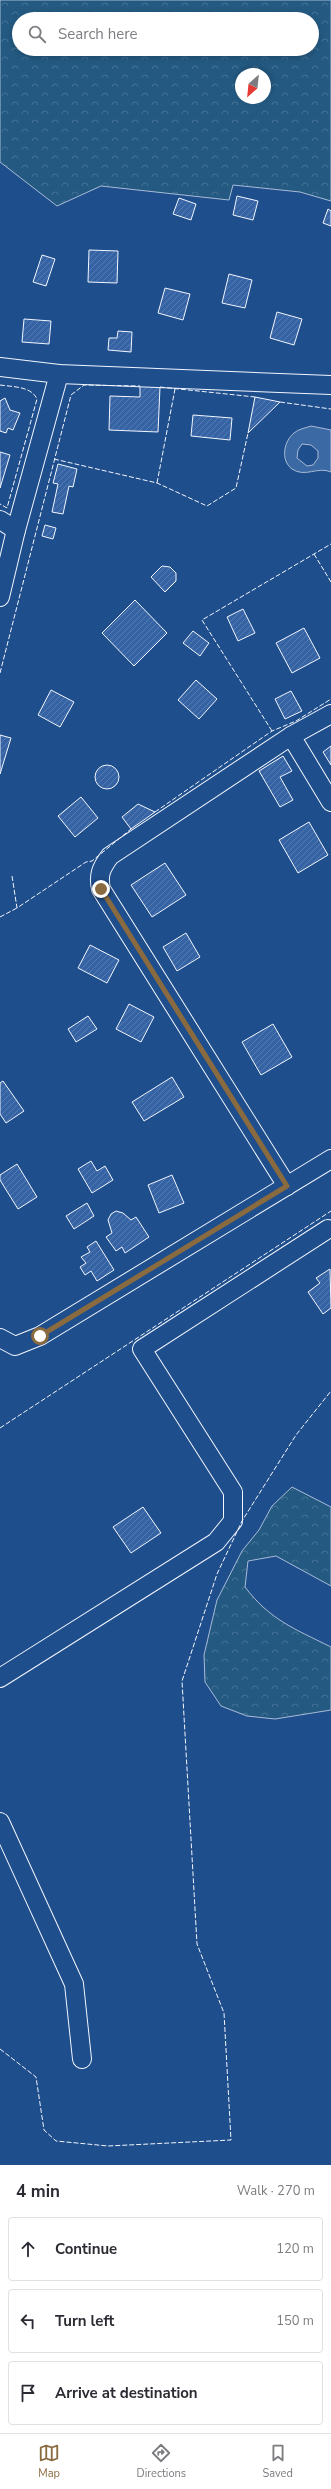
<!DOCTYPE html>
<meta charset="utf-8">
<style>
:root{--surface:#fff;--page:#f7f7f7;--text:#2b2b33;--muted:#7c7c81;--line:#e1e1e2;--accent:#8a6a3f}
body{margin:0;font-family:"Nunito Sans",sans-serif;background:var(--page);color:var(--text)}
.compass{position:absolute;left:235px;top:68px;width:36px;height:36px;border-radius:50%;background:var(--surface);box-shadow:0 2px 6px #0003;rotate:207deg}
.stop{position:absolute;width:12px;height:12px;margin:-9px;border:3px solid #8a6a3f;border-radius:50%;background:#fff}
.stop.end{background:#8a6a3f;border-color:#fff;box-shadow:0 1px 4px #0008}
.list{margin:0;padding:0;list-style:none}
h2{display:flex;justify-content:space-between;align-items:center;height:52px;margin:0;padding:0 16px;font-size:17px}
h2 small{font-size:13px;font-weight:400;color:var(--muted)}
.list li{display:grid;grid-template-columns:26px 1fr auto;gap:12px;align-items:center;box-sizing:border-box;height:64px;margin:0 8px 8px;padding:0 8px;border:1px solid var(--line);border-radius:4px}
.list b{display:block;font-size:15px;white-space:nowrap}
.list em{font-size:13px;font-style:normal;color:var(--muted)}
.icon{flex:none;width:22px;height:22px;fill:none;stroke:currentColor;stroke-width:2;stroke-linecap:round;stroke-linejoin:round}
.map{position:relative;flex:none;width:331px;height:2165px;overflow:hidden}
.search{position:absolute;background:var(--surface);box-shadow:0 2px 6px #0003;left:12px;right:12px;top:12px;height:44px;display:flex;align-items:center;gap:10px;box-sizing:border-box;padding:0 14px;border-radius:22px;color:var(--muted);font-size:15px}
.sheet{height:268px;background:var(--surface)}
nav{display:flex;justify-content:space-around;align-items:center;box-sizing:border-box;height:56px;border-top:1px solid var(--line);background:var(--surface);font-size:11px;color:var(--muted)}
nav a{display:grid;justify-items:center;gap:2px}
nav .on{color:var(--accent)}
.map>svg:first-child{display:block}
</style>
<div class="map">
<svg width="331" height="2165" viewBox="0 0 331 2165">
<defs>
<pattern id="forest-crowns" width="20" height="18" patternUnits="userSpaceOnUse"><rect width="20" height="18" fill="#245a82"/><path d="M2 6a3 3 0 1 1 6 0M12 15a3 3 0 1 1 6 0" fill="none" stroke="#447295"/></pattern>
<pattern id="building-hatch" width="6" height="6" patternUnits="userSpaceOnUse"><rect width="6" height="6" fill="#3563a3"/><path d="M-1 1l2-2M0 6l6-6M5 7l2-2" fill="none" stroke="#537ab1"/></pattern>
</defs>
<rect width="100%" height="100%" fill="#1f4e8c"/>
<!-- forest -->
<g fill="url(#forest-crowns)" stroke="#a8bbd7" fill-rule="evenodd">
<path d="M0,0H331V201L300,192L233,185L229,200L101,186L57,206L0,162ZM19,19H312V49H19ZM241,74H265V98H241Z"/>
<path d="M292,1487L331,1507V1586L276,1556L248,1561L245,1587C270,1620 295,1629 331,1647V1710L275,1719L247,1716L221,1706L205,1682L204,1655L217,1600L242,1551L259,1530L272,1506Z"/>
</g>
<!-- water -->
<path fill="#3b69a3" stroke="#a8bbd7" fill-rule="evenodd" d="M311,426L331,430V472C318,466 305,478 292,469C280,460 284,441 294,433C298,429 306,428 311,426ZM302,444L311,445L318,451V458L313,465L307,466L297,458L298,450Z"/>
<!-- building -->
<g fill="url(#building-hatch)" stroke="#f2f6ff">
<polygon points="237,196 258,201 253,220 233,215"/>
<polygon points="179,198 196,204 191,220 173,214"/>
<polygon points="328,209 331,211 331,226 323,223"/>
<polygon points="89,250 118,251 117,283 88,282"/>
<polygon points="42,255 55,259 46,286 33,282"/>
<polygon points="229,274 252,280 245,308 222,303"/>
<polygon points="165,288 190,294 183,320 158,313"/>
<polygon points="277,312 302,319 294,345 270,338"/>
<polygon points="24,319 51,321 49,344 22,342"/>
<polygon points="118,331 132,332 131,352 108,350 109,338 117,338"/>
<polygon points="140,386 160,387 158,432 109,430 110,396 140,397"/>
<polygon points="255,397 280,402 248,433"/>
<polygon points="5,398 10,410 20,413 13,430 8,428 6,433 0,431 0,401"/>
<polygon points="193,415 232,418 230,440 191,436"/>
<polygon points="0,452 10,455 0,488"/>
<polygon points="58,464 77,469 73,487 69,486 63,514 52,512 58,484 53,483"/>
<polygon points="45,525 56,528 53,539 42,536"/>
<polygon points="162,566 170,567 176,573 176,581 165,592 151,577"/>
<polygon points="135,600 167,633 134,666 102,633"/>
<polygon points="243,609 255,633 238,641 227,617"/>
<polygon points="304,628 320,658 292,673 276,643"/>
<polygon points="193,631 209,643 200,656 183,643"/>
<polygon points="196,680 217,699 199,719 178,700"/>
<polygon points="51,690 74,702 60,727 38,715"/>
<polygon points="291,691 302,711 285,719 275,699"/>
<polygon points="0,735 11,738 0,774"/>
<polygon points="331,746 331,765 323,752"/>
<polygon points="283,756 292,771 280,777 293,800 280,807 259,771"/>
<circle cx="107" cy="777" r="12"/>
<polygon points="81,797 98,818 75,837 58,816"/>
<polygon points="138,804 155,812 131,829 122,817"/>
<polygon points="309,822 328,855 298,873 279,840"/>
<polygon points="165,863 186,895 152,917 131,885"/>
<polygon points="186,933 200,957 177,971 163,947"/>
<polygon points="90,945 119,960 107,983 78,968"/>
<polygon points="129,1004 154,1017 141,1042 116,1029"/>
<polygon points="88,1016 97,1029 76,1042 68,1029"/>
<polygon points="273,1024 292,1057 261,1075 242,1042"/>
<polygon points="172,1077 184,1097 144,1121 132,1102"/>
<polygon points="3,1081 24,1111 6,1123 0,1114 0,1083"/>
<polygon points="91,1161 97,1171 105,1166 113,1180 92,1193 78,1169"/>
<polygon points="17,1164 37,1197 18,1209 0,1180 0,1175"/>
<polygon points="172,1175 184,1203 159,1213 148,1185"/>
<polygon points="87,1203 94,1216 74,1229 66,1216"/>
<polygon points="116,1211 123,1213 131,1220 136,1217 149,1237 125,1253 122,1247 116,1251 106,1237 112,1233 108,1220 111,1214"/>
<polygon points="96,1241 114,1270 97,1281 91,1271 85,1275 80,1267 86,1263 81,1257 90,1252 87,1247"/>
<polygon points="330,1269 331,1308 323,1314 308,1292 320,1283 316,1278"/>
<polygon points="143,1507 161,1533 131,1553 113,1527"/>
</g>
<g fill="none" stroke-linecap="round" stroke-linejoin="round">
<defs>
<g id="minor">
<polyline points="0,367 59,374 331,385"/>
<polyline points="0,520 16,530"/>
<polyline points="0,597 16,530 59,374"/>
<polyline points="291,736 331,802"/>
<path d="M287,1186L101,889C98,875 101,868 110,856L291,736L331,714"/>
<polyline points="0,1338 15,1346 40,1336 331,1159"/>
<polyline points="0,1678 216,1542 233,1521 233,1492 142,1349 328,1229"/>
<polyline points="0,1822 74,1984 82,2059"/>
</g>
</defs>
<!-- minor casing -->
<use href="#minor" stroke="#f2f6ff" stroke-width="20"/>
<!-- minor -->
<use href="#minor" stroke="#1f4e8c" stroke-width="18"/>
<!-- fence -->
<g stroke="#f2f6ff" stroke-width="1" stroke-dasharray="5 2" stroke-linecap="butt">
<path d="M0,385C13,387 31,386 37,399L7,508L0,504"/>
<polyline points="160,387 255,397"/>
<polyline points="280,402 331,409"/>
<polyline points="54,459 157,483 207,506 236,488 248,433"/>
<polyline points="157,483 175,389"/>
<polyline points="314,554 331,582"/>
<polyline points="0,673 71,395 84,385 140,386"/>
<polyline points="272,731 202,620 331,544"/>
<polyline points="155,812 272,731 296,721 331,699"/>
<polyline points="12,876 17,908 86,862 92,861 131,829"/>
<polyline points="0,917 17,908"/>
<polyline points="0,1428 331,1211"/>
<polyline points="0,2049 36,2077 44,2130 56,2141 108,2146 231,2140 224,2013 197,1944 182,1681 217,1574 242,1521 296,1435 331,1391"/>
</g>
</g>
<g fill="none" stroke-linecap="round" stroke-linejoin="round">
<!-- route -->
<polyline stroke="#8a6a3f" stroke-width="5" points="40,1336 287,1186 101,889"/>
</g>
</svg>
<svg class="compass" viewBox="-18 -18 36 36"><path d="M0-13l5 13h-10z" fill="#e53935"/><path d="M0 13l5-13h-10z" fill="#7c7c81"/></svg>
<div class="stop" style="left:40px;top:1336px"></div>
<div class="stop end" style="left:101px;top:889px"></div>
<div class="search"><svg class="icon" aria-label="search" viewBox="0 0 24 24"><circle cx="10" cy="10" r="6"/><path d="M15 15l6 6"/></svg>Search here</div>
</div>
<section class="sheet">
<h2>4 min<small>Walk · 270 m</small></h2>
<ul class="list">
<li><svg class="icon" aria-label="ahead" viewBox="0 0 24 24"><path d="M12 20V5M6 11l6-6 6 6"/></svg><div><b>Continue</b></div><em>120 m</em></li>
<li><svg class="icon" aria-label="left" viewBox="0 0 24 24"><path d="M17 20v-9H6M10 6l-5 5 5 5"/></svg><div><b>Turn left</b></div><em>150 m</em></li>
<li><svg class="icon" aria-label="arrive" viewBox="0 0 24 24"><path d="M6 21V4h12l-3 4 3 4H6"/></svg><div><b>Arrive at destination</b></div></li>
</ul>
</section>
<nav>
<a class="on"><svg class="icon" aria-label="map" viewBox="0 0 24 24"><path d="M3 6l6-2 6 2 6-2v14l-6 2-6-2-6 2zM9 4v14M15 6v14"/></svg>Map</a>
<a><svg class="icon" aria-label="directions" viewBox="0 0 24 24"><path d="M12 3l9 9-9 9-9-9zM9 14v-3h6M13 9l2 2-2 2"/></svg>Directions</a>
<a><svg class="icon" aria-label="saved" viewBox="0 0 24 24"><path d="M7 4h10v16l-5-4-5 4z"/></svg>Saved</a>
</nav>
